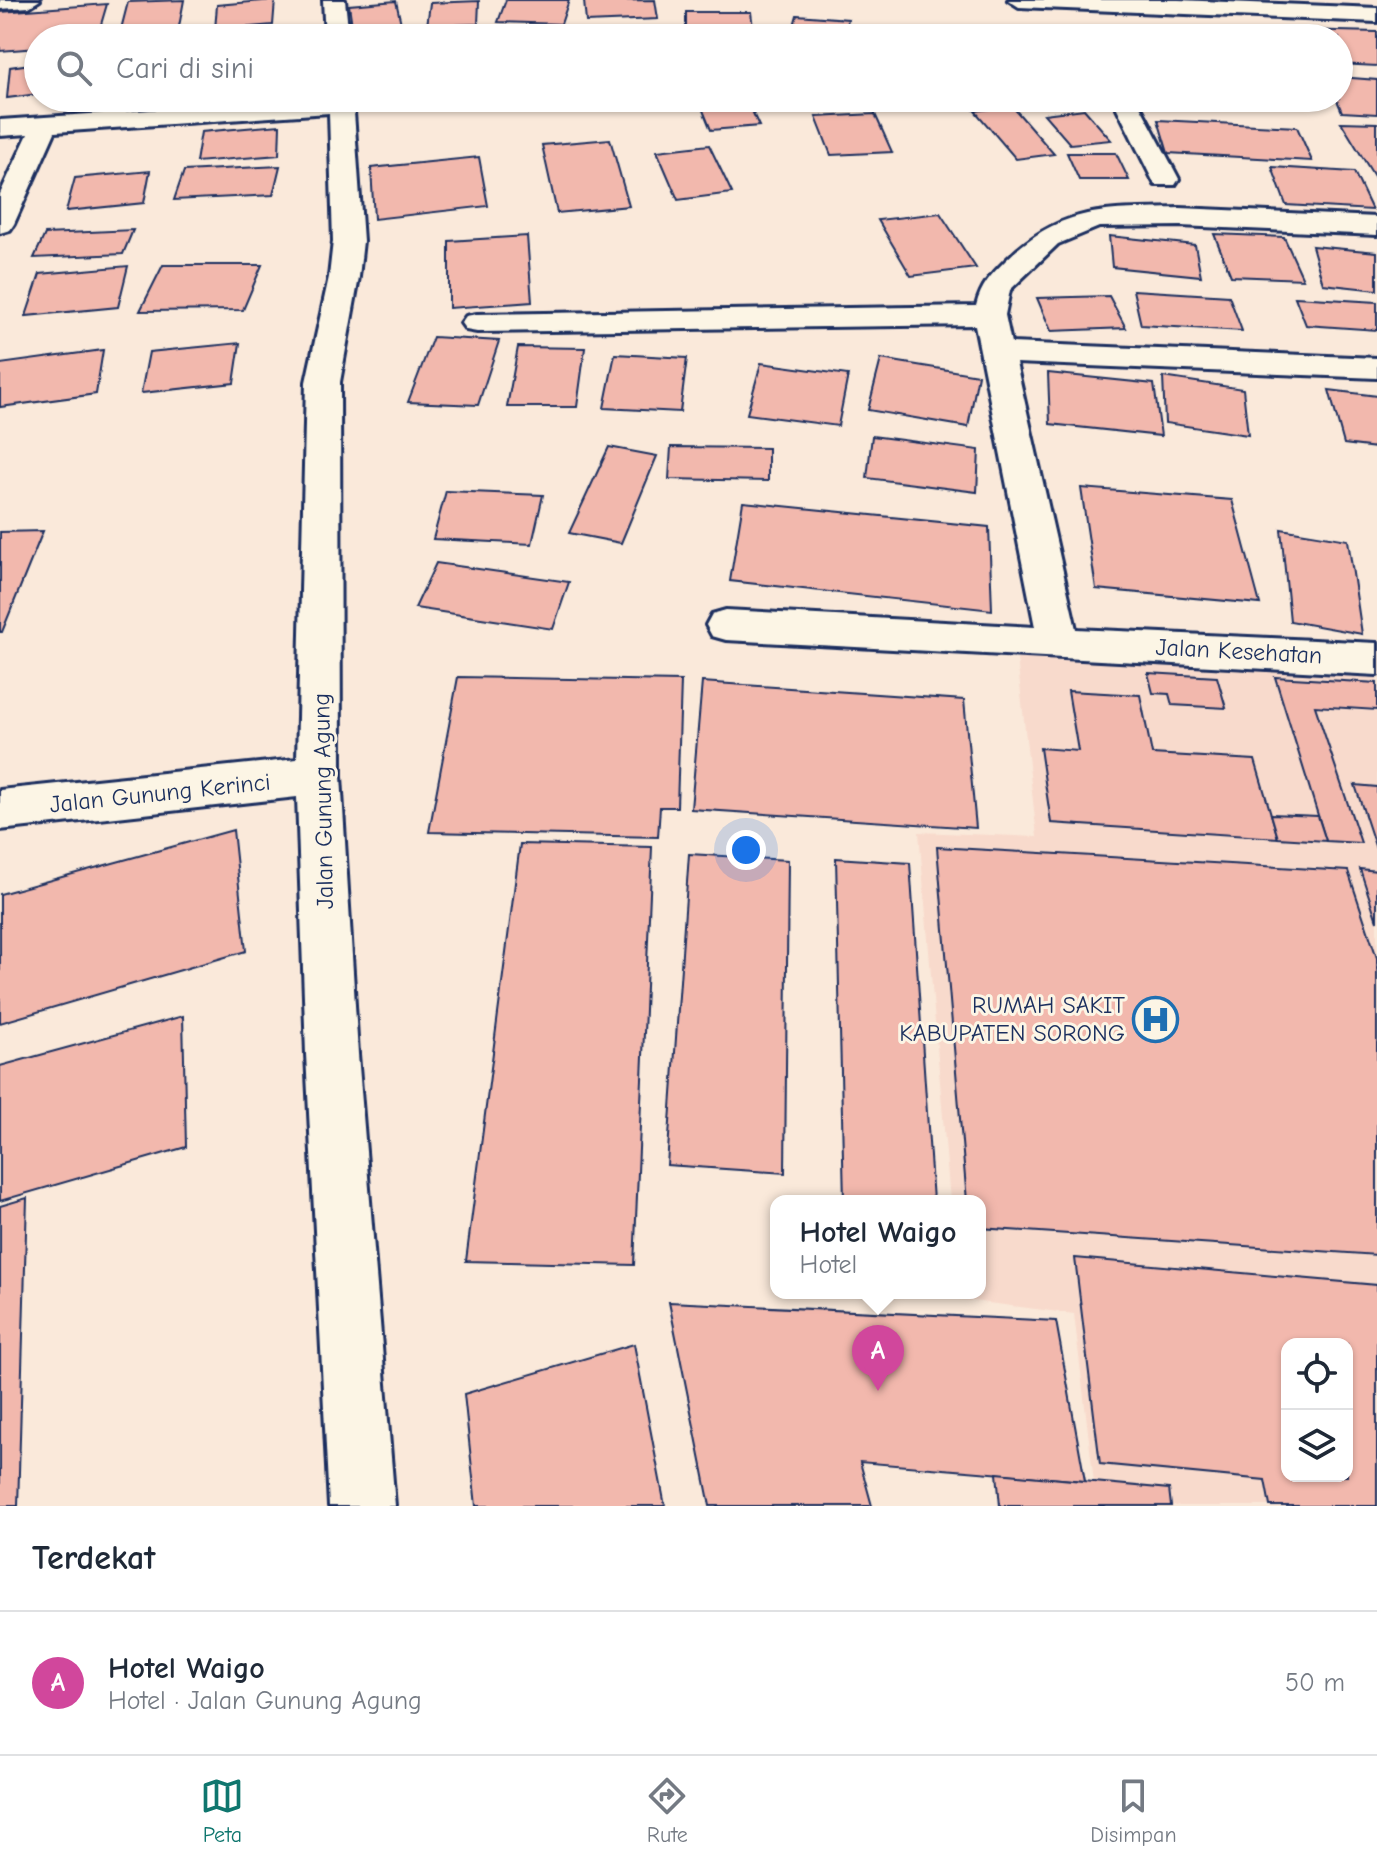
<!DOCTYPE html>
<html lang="id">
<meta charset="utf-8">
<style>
:root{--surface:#fff;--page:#f2f2f3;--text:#1f2937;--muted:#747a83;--line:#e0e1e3;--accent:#0f766e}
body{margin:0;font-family:"Comic Neue",sans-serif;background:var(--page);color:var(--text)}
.controls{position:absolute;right:24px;bottom:24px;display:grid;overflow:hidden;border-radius:16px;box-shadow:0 2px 6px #0004}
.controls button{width:72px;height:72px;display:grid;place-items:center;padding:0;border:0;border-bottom:2px solid var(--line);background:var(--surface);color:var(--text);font:40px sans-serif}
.you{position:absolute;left:746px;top:850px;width:28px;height:28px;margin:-20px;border:6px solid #fff;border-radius:50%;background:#1a73e8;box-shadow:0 0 0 12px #1a73e833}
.badge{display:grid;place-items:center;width:52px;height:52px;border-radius:50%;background:var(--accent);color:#fff;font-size:26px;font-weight:700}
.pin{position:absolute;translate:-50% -66px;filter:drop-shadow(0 2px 4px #0008)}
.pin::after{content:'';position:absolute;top:42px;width:28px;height:24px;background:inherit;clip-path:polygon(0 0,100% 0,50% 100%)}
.popup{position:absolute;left:770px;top:1195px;width:216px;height:104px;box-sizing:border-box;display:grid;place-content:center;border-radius:16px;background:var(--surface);filter:drop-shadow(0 2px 6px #0005);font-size:26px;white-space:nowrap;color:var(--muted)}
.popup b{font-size:30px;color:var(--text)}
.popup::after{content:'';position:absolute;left:50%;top:100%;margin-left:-16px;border:16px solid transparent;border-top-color:var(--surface)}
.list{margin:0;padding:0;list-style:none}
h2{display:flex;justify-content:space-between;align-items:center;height:104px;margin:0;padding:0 32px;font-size:34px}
h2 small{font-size:26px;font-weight:400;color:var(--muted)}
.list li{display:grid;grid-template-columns:52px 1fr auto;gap:24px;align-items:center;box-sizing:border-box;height:144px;padding:0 32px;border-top:2px solid var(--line)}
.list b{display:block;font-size:30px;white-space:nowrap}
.list p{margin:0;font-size:26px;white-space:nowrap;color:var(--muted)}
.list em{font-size:26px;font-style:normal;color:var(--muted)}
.icon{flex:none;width:44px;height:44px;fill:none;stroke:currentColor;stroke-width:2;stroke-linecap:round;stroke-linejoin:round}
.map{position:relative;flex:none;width:1377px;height:1506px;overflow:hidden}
.search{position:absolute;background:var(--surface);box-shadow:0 2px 6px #0004;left:24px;right:24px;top:24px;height:88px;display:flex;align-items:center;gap:20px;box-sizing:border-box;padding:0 28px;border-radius:44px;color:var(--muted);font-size:30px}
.sheet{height:248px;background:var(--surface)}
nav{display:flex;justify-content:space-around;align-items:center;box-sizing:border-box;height:112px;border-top:2px solid var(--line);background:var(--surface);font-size:22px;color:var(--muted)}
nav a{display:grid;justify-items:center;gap:4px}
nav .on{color:var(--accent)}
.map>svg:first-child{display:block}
</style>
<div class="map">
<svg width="1377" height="1506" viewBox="0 0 1377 1506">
<rect width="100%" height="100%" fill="#fae9da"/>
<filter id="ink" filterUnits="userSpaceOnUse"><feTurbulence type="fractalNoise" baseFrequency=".0125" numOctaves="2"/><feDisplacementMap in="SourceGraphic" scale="16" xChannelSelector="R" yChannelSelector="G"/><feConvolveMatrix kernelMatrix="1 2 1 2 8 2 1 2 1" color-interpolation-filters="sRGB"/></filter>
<g filter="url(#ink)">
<!-- built -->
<path fill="#f8dacc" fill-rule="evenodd" d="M1016,649L1377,674V1506H1171L1168,1489L1094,1482L1074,1314L958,1299V1293H980V1201H950L919,832L1037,837ZM1287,1344H1347V1476H1287Z"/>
<!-- building -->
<g fill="#f2b8ad" stroke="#1b2f5e" stroke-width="2" fill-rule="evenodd">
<polygon points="184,0 178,32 119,37 128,2"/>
<polygon points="275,0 273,25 215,30 217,5"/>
<polygon points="506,0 569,0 561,24 498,22"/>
<polygon points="655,0 658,19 586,22 584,1"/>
<polygon points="396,1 402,28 353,33 349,5"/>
<polygon points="479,1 478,24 427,26 430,3"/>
<polygon points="107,4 97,38 38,38 38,48 0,51 0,12"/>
<polygon points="686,12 751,12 754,36 686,36"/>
<polygon points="797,15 848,19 844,38 791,36"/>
<polygon points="1182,29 1270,36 1270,38 1184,38"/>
<polygon points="1297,30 1377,32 1377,66 1339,64 1339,38 1302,38"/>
<polygon points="530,31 534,38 485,38"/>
<polygon points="591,32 595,38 554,37"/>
<polygon points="672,32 674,38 625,38 624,35"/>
<polygon points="467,33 467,38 417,38 418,35"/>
<polygon points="38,63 38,94 7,98 10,67"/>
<polygon points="1339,77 1377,80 1377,114 1342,112 1336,98 1339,98"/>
<polygon points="698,98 746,98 759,126 711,130"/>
<polygon points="1012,106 1054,154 1016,159 975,111"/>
<polygon points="1084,109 1111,140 1070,144 1044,114"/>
<polygon points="875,114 892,152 831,155 816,117"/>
<polygon points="1158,120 1297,127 1312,161 1168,153"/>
<polygon points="1341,122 1377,123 1377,181"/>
<polygon points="280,125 279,155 196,162 201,132"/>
<polygon points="610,139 629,206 557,213 542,145"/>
<polygon points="709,145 732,193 678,200 657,151"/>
<polygon points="1067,153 1116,153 1129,180 1079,180"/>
<polygon points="479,157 488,206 374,219 371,168"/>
<polygon points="280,166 273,195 174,200 184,171"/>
<polygon points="1272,167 1354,172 1372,210 1286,205"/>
<polygon points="150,171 144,203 66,211 75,178"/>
<polygon points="940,213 976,268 911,276 878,220"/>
<polygon points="133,230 123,254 34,258 45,234"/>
<polygon points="1214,234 1284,237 1303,279 1231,276"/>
<polygon points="527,236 532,302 449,308 449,241"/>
<polygon points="1109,236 1195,245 1201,276 1112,267"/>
<polygon points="1312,246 1377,252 1377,290 1323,284"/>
<polygon points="163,265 262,265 243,310 140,311"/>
<polygon points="128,266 118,307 26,316 40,274"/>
<polygon points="1133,290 1229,296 1242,331 1141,325"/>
<polygon points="1109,296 1126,328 1051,331 1037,298"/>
<polygon points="1295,297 1377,302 1377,330 1306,325"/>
<polygon points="433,337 499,341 478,405 408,402"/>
<polygon points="240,343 234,383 141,393 149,352"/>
<polygon points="518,347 585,348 577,407 507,407"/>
<polygon points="103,350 96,394 0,407 0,364"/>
<polygon points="615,354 687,358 680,412 604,408"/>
<polygon points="881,359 978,375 968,427 868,410"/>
<polygon points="761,363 848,375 838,426 747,414"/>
<polygon points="1048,373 1154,384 1161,436 1050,424"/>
<polygon points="1163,377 1243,389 1248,435 1165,423"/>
<polygon points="1329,390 1377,396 1377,448 1344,444"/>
<polygon points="872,436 979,450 977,492 867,478"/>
<polygon points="609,447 657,456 621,543 569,533"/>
<polygon points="671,447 768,448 768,481 669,479"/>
<polygon points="1081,488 1232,500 1260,604 1096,589"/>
<polygon points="446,491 543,495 532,544 433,539"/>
<polygon points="743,502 989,527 992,610 730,581"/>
<polygon points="1281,529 1348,540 1362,634 1290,621"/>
<polygon points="43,531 2,632 0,632 0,532"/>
<polygon points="436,563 569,582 553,629 415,608"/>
<polygon points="1148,673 1217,677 1226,708 1172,705 1169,694 1153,693"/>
<polygon points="458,677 681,681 677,807 660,807 658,837 429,832"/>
<polygon points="1275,677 1377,683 1377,710 1315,706 1361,843 1326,841"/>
<polygon points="702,682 964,700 976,828 691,809"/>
<polygon points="1068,691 1140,695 1152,754 1255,760 1278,838 1051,823 1040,748 1078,751"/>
<polygon points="1355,785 1377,787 1377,852"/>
<polygon points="1271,814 1318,816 1326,841 1278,838"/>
<polygon points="233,830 246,951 0,1023 0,894"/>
<polygon points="520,844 652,847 634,1265 466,1261"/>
<polygon points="937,847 1348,871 1377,958 1377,1255 980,1228 980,1201 967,1201"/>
<polygon points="689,854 788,860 785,1173 667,1165"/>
<polygon points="836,858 910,863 933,1201 844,1201"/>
<polygon points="1360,869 1377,871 1377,921"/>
<polygon points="183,1016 186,1147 0,1201 0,1066"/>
<polygon points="27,1198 18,1506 0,1506 0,1206"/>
<path d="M1075,1258L1377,1285V1506H1270L1265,1480L1100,1464ZM1287,1344H1347V1476H1287Z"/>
<polygon points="669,1302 1056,1321 1085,1481 860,1462 872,1506 710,1506"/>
<polygon points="634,1344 665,1506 476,1506 464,1394"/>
<polygon points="997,1473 1169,1489 1171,1506 1000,1506"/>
</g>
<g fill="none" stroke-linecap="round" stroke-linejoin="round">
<defs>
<g id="street">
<polygon points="0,0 40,0 29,7 0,9"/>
<polygon points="323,0 345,0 349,38 325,38"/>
<polygon points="1008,0 1178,0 1377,8 1377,22 1019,7"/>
<polygon points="329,98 353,98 363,241 359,277 340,382 341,776 358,1054 395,1506 329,1506 306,1054 297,797 0,830 0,790 297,759 306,382 329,277 333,241 329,113 55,132 14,224 10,230 0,233 0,194 28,134 0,136 0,120"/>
<polygon points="1112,98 1136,98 1179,179 1175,185 1155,185"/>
<path d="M1180,208L1377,217V235L1180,226L1099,227L1058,244L1010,290L1005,315L1011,343L1377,358V378L1016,363L1076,629L1377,643V675L726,640L712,636L706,625L712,614L726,610L1035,627L975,325L477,332L466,330L461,323L466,316L477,314L976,306C981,285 991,275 1006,260C1062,205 1107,210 1180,208Z"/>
</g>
</defs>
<!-- street casing -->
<use href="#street" stroke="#1b2f5e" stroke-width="6"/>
<!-- street -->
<use href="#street" fill="#fcf5e5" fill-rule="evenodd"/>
</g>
</g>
<!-- icons -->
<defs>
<symbol id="hospital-ring" viewBox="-11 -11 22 22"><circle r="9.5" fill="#fcf5e5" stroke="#1f6fb2" stroke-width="1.5"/><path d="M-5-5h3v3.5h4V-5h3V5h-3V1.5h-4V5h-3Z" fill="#1f6fb2"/></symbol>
</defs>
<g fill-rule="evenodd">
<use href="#hospital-ring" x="1130" y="994" width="51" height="51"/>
</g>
<g text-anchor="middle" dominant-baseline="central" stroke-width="6" stroke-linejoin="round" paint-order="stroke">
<!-- street labels -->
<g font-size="24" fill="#1b2f5e" stroke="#fcf5e5">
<text transform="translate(1239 651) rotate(3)">Jalan Kesehatan</text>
<text transform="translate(160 793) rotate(-6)">Jalan Gunung Kerinci</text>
<text transform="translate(323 801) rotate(-91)">Jalan Gunung Agung</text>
</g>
<!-- poi labels -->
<g font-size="24" fill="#1b2f5e" stroke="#fcf5e5" text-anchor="end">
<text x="1125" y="1005">RUMAH SAKIT<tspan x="1125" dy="28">KABUPATEN SORONG</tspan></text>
</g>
</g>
</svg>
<div class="controls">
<button><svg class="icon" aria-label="locate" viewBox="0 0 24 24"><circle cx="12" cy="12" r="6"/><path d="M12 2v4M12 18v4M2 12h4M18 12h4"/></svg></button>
<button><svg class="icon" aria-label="layers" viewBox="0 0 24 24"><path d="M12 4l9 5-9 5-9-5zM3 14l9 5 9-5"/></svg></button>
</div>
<div class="you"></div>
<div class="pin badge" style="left:878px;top:1391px;background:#d1479c">A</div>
<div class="popup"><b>Hotel Waigo</b>Hotel</div>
<div class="search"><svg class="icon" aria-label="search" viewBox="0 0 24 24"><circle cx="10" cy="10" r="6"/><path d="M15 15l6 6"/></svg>Cari di sini</div>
</div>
<section class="sheet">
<h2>Terdekat<small></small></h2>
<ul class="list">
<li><span class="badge" style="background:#d1479c">A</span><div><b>Hotel Waigo</b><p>Hotel · Jalan Gunung Agung</p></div><em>50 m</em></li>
</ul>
</section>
<nav>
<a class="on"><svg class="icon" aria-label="map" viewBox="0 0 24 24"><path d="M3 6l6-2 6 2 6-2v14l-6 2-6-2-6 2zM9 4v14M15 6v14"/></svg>Peta</a>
<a><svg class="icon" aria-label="directions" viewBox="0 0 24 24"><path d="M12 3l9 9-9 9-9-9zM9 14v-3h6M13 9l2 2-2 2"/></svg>Rute</a>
<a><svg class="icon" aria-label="saved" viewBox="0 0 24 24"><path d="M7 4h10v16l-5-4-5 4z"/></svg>Disimpan</a>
</nav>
